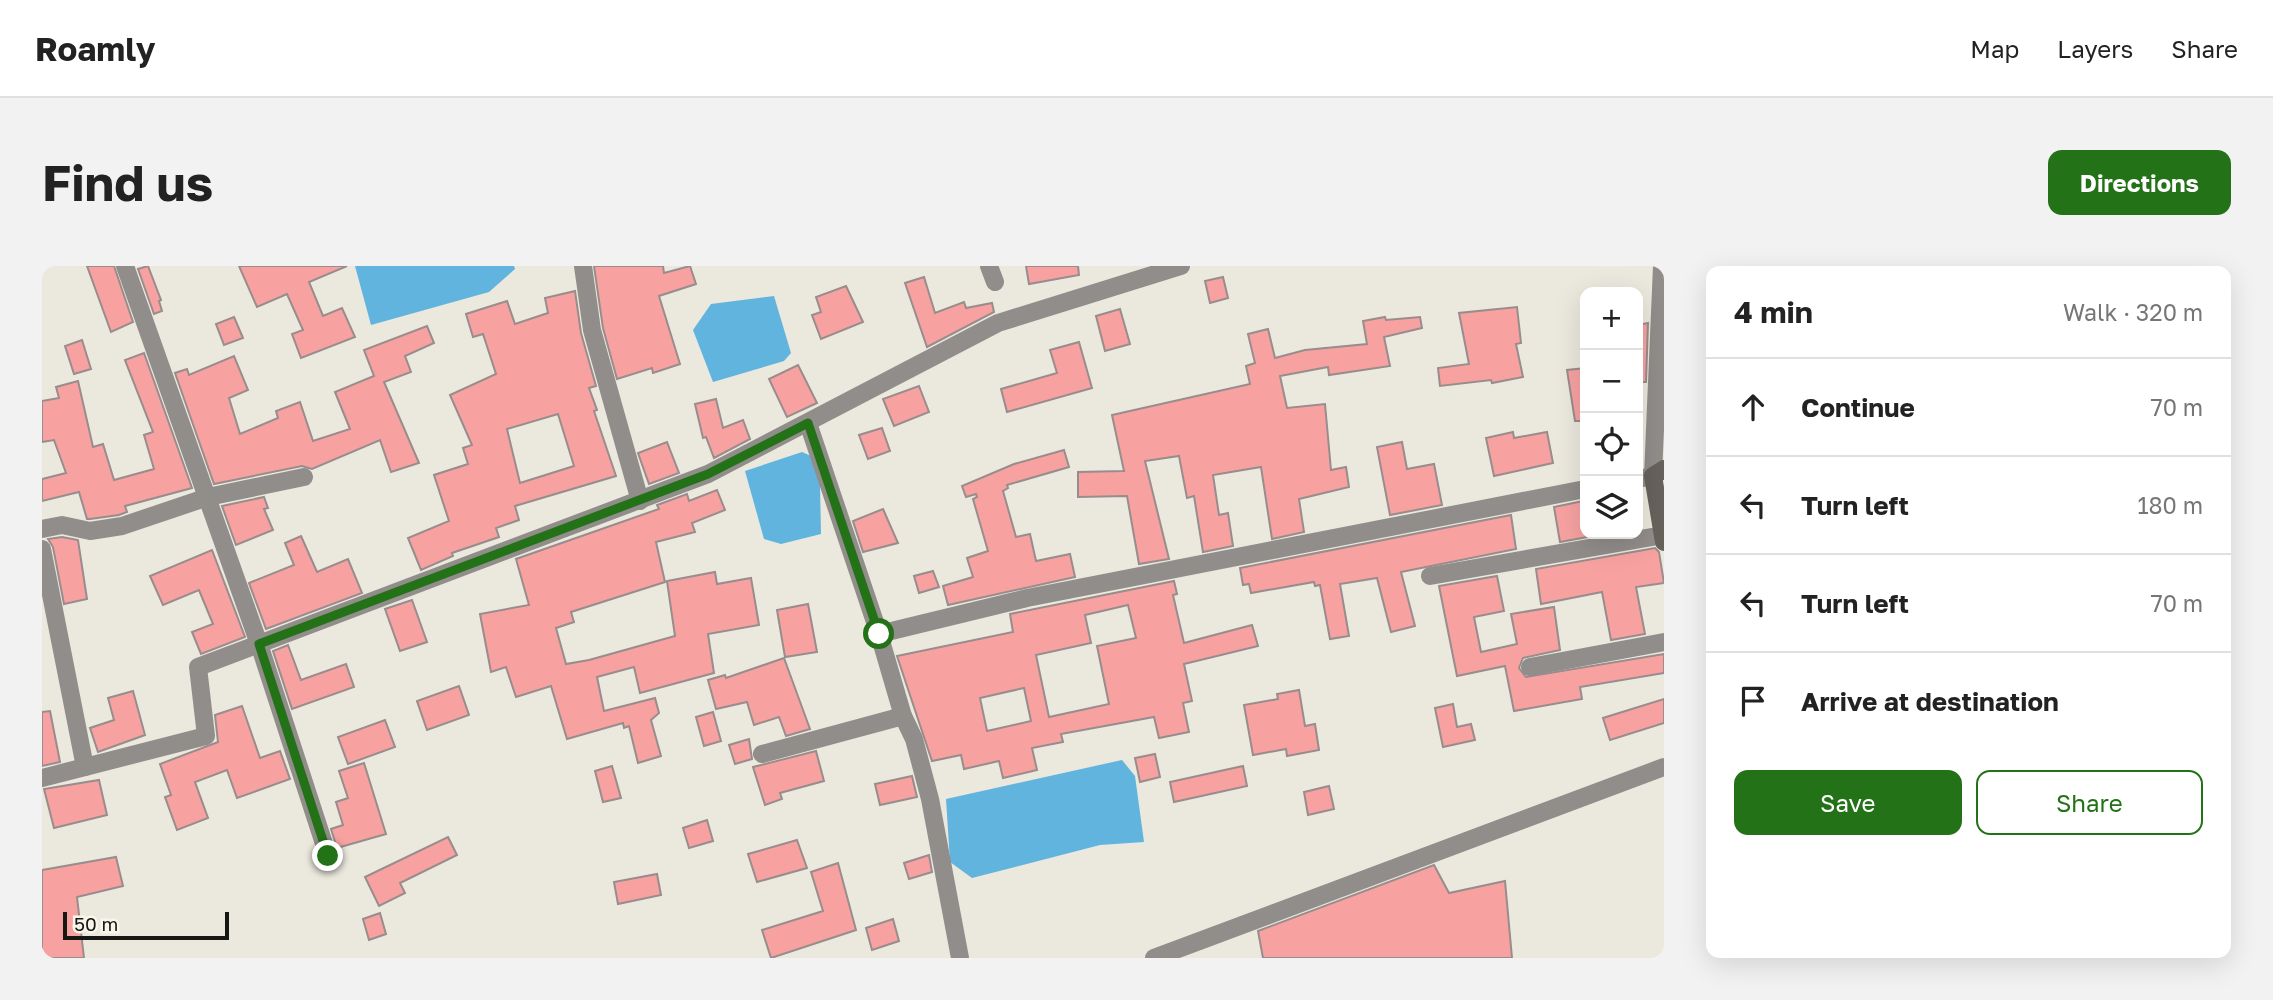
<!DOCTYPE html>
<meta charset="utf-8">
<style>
:root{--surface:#fff;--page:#f2f2f2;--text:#222;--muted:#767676;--line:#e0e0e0;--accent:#247217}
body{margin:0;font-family:"Golos Text",sans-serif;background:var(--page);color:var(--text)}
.controls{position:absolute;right:21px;top:21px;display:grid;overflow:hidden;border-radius:14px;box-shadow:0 7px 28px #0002}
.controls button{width:63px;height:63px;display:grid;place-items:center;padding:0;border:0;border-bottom:2px solid var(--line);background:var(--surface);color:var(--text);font:35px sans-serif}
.scale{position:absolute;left:21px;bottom:18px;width:166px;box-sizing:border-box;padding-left:7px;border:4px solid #171713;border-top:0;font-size:19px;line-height:24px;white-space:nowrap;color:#171713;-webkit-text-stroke:5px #f8f6ea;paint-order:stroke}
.stop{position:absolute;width:21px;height:21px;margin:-16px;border:5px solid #247217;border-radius:50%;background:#fff}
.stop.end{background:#247217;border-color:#fff;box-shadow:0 2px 7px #0008}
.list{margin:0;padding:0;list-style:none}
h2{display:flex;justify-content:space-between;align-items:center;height:91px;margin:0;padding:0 28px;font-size:30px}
h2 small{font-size:23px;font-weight:400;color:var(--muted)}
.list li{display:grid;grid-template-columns:46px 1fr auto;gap:21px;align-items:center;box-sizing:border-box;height:98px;padding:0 28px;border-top:2px solid var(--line)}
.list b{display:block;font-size:26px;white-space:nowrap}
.list em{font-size:23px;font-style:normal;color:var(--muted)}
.actions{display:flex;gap:14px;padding:21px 28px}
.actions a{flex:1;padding:16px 0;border:2px solid var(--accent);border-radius:14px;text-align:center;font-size:24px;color:var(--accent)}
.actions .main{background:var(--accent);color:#fff}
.icon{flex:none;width:38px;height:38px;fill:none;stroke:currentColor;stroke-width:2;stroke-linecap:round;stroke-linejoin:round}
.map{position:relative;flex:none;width:1622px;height:692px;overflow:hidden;border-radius:14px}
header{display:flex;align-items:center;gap:42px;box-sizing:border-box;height:98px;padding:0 35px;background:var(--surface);border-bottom:2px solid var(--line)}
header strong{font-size:33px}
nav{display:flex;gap:38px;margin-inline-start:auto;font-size:24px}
.intro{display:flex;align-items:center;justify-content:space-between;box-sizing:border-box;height:168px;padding:0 42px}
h1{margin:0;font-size:49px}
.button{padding:18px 32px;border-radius:14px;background:var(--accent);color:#fff;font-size:24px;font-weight:700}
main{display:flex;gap:42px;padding:0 42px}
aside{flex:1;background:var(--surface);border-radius:14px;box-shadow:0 7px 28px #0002}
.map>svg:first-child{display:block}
</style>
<header>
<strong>Roamly</strong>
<nav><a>Map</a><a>Layers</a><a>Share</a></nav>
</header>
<div class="intro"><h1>Find us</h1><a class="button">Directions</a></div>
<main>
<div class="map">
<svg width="1622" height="692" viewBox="0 0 1622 692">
<rect width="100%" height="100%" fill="#ebe8dd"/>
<!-- water -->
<g fill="#60b4de">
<polygon points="313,0 472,0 473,3 447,26 329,59"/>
<polygon points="732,30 749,87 742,95 671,116 651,64 669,38"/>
<polygon points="760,186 769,190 778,219 779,268 739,278 722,273 703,205"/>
<polygon points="1080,494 1093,510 1102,576 1058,579 930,612 908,596 904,533"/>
</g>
<!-- building -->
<g fill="#f7a2a1" stroke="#998c8c" stroke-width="2" fill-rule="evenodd">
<polygon points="45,0 72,0 91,56 69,66"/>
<polygon points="106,0 119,34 117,35 120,45 112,48 96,3"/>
<polygon points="197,0 305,0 267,16 281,50 300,42 313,71 259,92 250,68 261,64 245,28 215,41"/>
<polygon points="552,0 621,0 622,7 648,0 654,18 617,30 638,98 611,107 610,102 575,113 561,62"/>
<polygon points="984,0 1036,0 1037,9 987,18"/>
<polygon points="882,11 893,47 922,36 924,42 950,37 952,46 885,81 863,17"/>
<polygon points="1181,11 1186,32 1168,37 1163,15"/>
<polygon points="804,20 821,56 779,73 770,49 779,46 774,31"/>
<path d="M533,25L539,67L554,120L547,122L555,144L552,145L574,210L473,240L477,254L454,262L457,271L410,287L411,290L379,304L366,272L407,255L392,209L426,198L421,182L430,179L408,129L454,108L441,68L431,71L424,48L465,35L473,58L506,47L503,32ZM516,148L532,200L478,217L465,163Z"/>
<polygon points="1475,41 1479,77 1474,78 1481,111 1450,117 1449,114 1398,120 1396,102 1427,98 1417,47"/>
<polygon points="1078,43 1088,78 1063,85 1054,50"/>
<polygon points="192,51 201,72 182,79 174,58"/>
<polygon points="1343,51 1344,54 1378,51 1380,62 1342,71 1348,100 1287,109 1286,101 1238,110 1245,142 1283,138 1289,204 1304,201 1307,221 1257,233 1262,266 1230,273 1219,201 1171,209 1177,249 1186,247 1191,280 1161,286 1152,230 1145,232 1137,190 1103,195 1127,293 1097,298 1085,230 1036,231 1036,206 1082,205 1070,149 1208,118 1204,100 1213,97 1206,68 1226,63 1233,92 1263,84 1325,78 1321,55"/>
<polygon points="1606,57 1604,116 1596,116 1596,59"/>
<polygon points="385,60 392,77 363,90 369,106 342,116 377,197 349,206 338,174 270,203 260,200 172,218 133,107 145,103 147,109 192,90 206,124 187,132 198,168 236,152 234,145 258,136 271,175 308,163 293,126 332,110 322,84"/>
<polygon points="40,74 49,103 32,108 23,80"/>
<polygon points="1037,76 1050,122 965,146 959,123 1015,107 1008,84"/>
<polygon points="102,87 150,222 83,240 85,246 77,249 48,253 45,253 37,226 0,235 0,213 24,207 12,174 0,176 0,135 17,132 14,121 36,115 51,181 61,178 72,214 112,203 102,169 111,166 83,94"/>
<polygon points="756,99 775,137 745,151 727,113"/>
<polygon points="1543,102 1543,155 1533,155 1525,104"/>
<polygon points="877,120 887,146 852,160 841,133"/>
<polygon points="674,133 681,162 701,154 708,173 672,192 664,171 661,172 653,138"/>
<polygon points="840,162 848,185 826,193 817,169"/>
<polygon points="1471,166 1472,172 1505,166 1511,197 1452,210 1444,172"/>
<polygon points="625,176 637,207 607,218 596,187"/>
<polygon points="1360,176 1365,203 1392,198 1400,239 1348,249 1335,181"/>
<polygon points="1022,184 1027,201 965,219 966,222 961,225 974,271 988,268 994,295 1028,288 1033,311 906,339 901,320 931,311 925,292 946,285 931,233 935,231 934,228 924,231 920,220 972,198"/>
<polygon points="675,224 683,244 650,257 653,266 614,276 623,316 529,346 532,356 514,362 524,398 547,394 633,370 625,315 673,306 675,318 709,312 717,359 666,368 672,407 598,427 592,401 555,411 562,445 613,432 617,447 609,454 619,490 596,497 587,460 582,462 581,457 525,473 509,420 474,431 464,401 449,406 438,348 487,339 474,293 617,243 615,239 645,228 647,235"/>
<polygon points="222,231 226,242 222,243 231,264 194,279 180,240"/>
<polygon points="1541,235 1543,268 1562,268 1518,276 1512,241"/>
<polygon points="841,243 856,277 821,286 811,255"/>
<polygon points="1469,249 1474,283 1359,306 1373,360 1349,366 1335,312 1298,318 1307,370 1288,373 1278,319 1273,320 1272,316 1209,327 1207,318 1201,319 1198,302"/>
<polygon points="259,270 275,306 306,293 320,327 224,363 207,317 252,299 243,277"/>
<polygon points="20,271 36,274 45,333 22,338 11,281 6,273"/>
<polygon points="1613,282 1617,286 1622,317 1594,321 1603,368 1569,374 1560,326 1499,338 1494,303"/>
<polygon points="170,284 203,371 159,388 150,366 171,358 157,324 121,339 108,310"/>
<polygon points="891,305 897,321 877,327 872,310"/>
<polygon points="1455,310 1462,345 1432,351 1439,386 1475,378 1469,348 1512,341 1518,384 1481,392 1477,402 1484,411 1622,388 1622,407 1538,421 1540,433 1472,445 1463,400 1415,410 1397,320"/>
<path d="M1132,315L1135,328L1131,329L1142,377L1210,359L1216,380L1142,398L1150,435L1141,437L1147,466L1117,472L1112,451L1019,468L1021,476L990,482L995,504L961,512L957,495L922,503L919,489L890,495L855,390L971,366L968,348ZM1086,339L1094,372L1055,380L1067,438L1007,451L994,389L1049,377L1043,349ZM982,422L989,455L945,465L938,432Z"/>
<polygon points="370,334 385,376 358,385 343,343"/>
<polygon points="766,338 775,386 743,391 735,344"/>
<polygon points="246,379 259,414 304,398 312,421 250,443 231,385"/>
<polygon points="742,392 768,463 744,470 737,451 712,459 705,436 674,443 666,414 683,409 684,412"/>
<polygon points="417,420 427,449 385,464 375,435"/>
<polygon points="1257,424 1263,460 1273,458 1277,484 1245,490 1244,483 1211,489 1202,439 1236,433 1235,428"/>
<polygon points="91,425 103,469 56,486 48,462 72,454 66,432"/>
<polygon points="1622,433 1622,457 1568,474 1561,452"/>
<polygon points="1411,438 1415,461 1429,458 1433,474 1401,481 1393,442"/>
<polygon points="200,440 218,492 238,485 248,513 195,532 185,504 153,516 166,552 135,564 123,531 129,529 118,498 176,476 173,449"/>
<polygon points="8,445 18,496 0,500 0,446"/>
<polygon points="671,446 679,475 662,480 654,451"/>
<polygon points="343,454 353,481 306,498 296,471"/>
<polygon points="707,473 710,493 693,498 687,479"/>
<polygon points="774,485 782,515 738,527 740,533 723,539 711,501"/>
<polygon points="1113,488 1118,511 1098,516 1093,492"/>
<polygon points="322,497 344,568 295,582 289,563 301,559 294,536 306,532 297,505"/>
<polygon points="570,500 579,532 561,536 553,505"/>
<polygon points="1201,500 1205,520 1132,536 1128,516"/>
<polygon points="870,510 875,531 838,539 833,518"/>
<polygon points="57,514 65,549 12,562 2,523"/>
<polygon points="1287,520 1292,543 1266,549 1262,526"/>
<polygon points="665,554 671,575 647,582 641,562"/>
<polygon points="406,571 415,589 358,617 363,627 337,640 323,611"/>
<polygon points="755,574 765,602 715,616 706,588"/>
<polygon points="887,589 890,606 867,613 862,597"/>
<polygon points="74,591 81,620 35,631 42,692 0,692 0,604"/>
<polygon points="796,597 814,664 729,692 720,664 781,645 769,606"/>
<polygon points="1392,599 1407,627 1463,615 1470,692 1221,692 1216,665"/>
<polygon points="615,608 619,629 576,638 572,616"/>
<polygon points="338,647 344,668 327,674 321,653"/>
<polygon points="851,653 857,675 830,684 824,662"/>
</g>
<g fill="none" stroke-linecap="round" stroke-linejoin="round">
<!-- street -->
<g stroke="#918d8a" stroke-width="18">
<polyline points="83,0 217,378 286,590"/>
<polyline points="541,0 550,64 598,235"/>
<polyline points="947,0 953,16"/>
<polyline points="766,157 837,368 861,450 872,473 888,533 918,692"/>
<polyline points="1596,213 1611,210 1620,0"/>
<polyline points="0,263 20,259 48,265 80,260 166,231 262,211"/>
<polyline points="0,283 43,501"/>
<polyline points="1388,310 1621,269"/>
<polyline points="837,368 985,332 1543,223"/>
<polyline points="1488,401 1622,376"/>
<polyline points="720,488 861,450"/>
<polyline points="0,512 164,470 156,401 666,208 956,57 1139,0"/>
<polyline points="1112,692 1622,501"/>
</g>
<!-- secondary -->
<polyline stroke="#68625d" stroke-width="18" points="1622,203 1611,210 1622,276"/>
</g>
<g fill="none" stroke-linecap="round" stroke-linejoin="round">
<!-- route -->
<polyline stroke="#247217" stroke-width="9" points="286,590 217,378 666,208 766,157 837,368"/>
</g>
</svg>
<div class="controls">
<button>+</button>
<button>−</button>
<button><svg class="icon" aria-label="locate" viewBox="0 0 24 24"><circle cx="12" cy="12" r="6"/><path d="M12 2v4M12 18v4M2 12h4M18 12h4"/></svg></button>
<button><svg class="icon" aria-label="layers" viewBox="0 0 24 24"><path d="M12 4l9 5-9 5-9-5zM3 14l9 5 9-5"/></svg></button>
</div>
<div class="scale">50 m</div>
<div class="stop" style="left:837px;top:368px"></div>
<div class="stop end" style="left:286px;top:590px"></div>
</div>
<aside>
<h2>4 min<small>Walk · 320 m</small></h2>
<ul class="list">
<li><svg class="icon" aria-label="ahead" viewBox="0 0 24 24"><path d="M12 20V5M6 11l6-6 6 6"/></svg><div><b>Continue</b></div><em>70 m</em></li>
<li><svg class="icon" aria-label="left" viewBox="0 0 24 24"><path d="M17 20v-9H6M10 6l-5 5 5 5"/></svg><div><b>Turn left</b></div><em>180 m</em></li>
<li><svg class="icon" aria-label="left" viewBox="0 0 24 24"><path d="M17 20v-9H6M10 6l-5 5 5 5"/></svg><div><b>Turn left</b></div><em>70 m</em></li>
<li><svg class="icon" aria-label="arrive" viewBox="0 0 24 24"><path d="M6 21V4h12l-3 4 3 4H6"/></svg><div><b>Arrive at destination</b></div></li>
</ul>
<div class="actions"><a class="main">Save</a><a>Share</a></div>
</aside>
</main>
